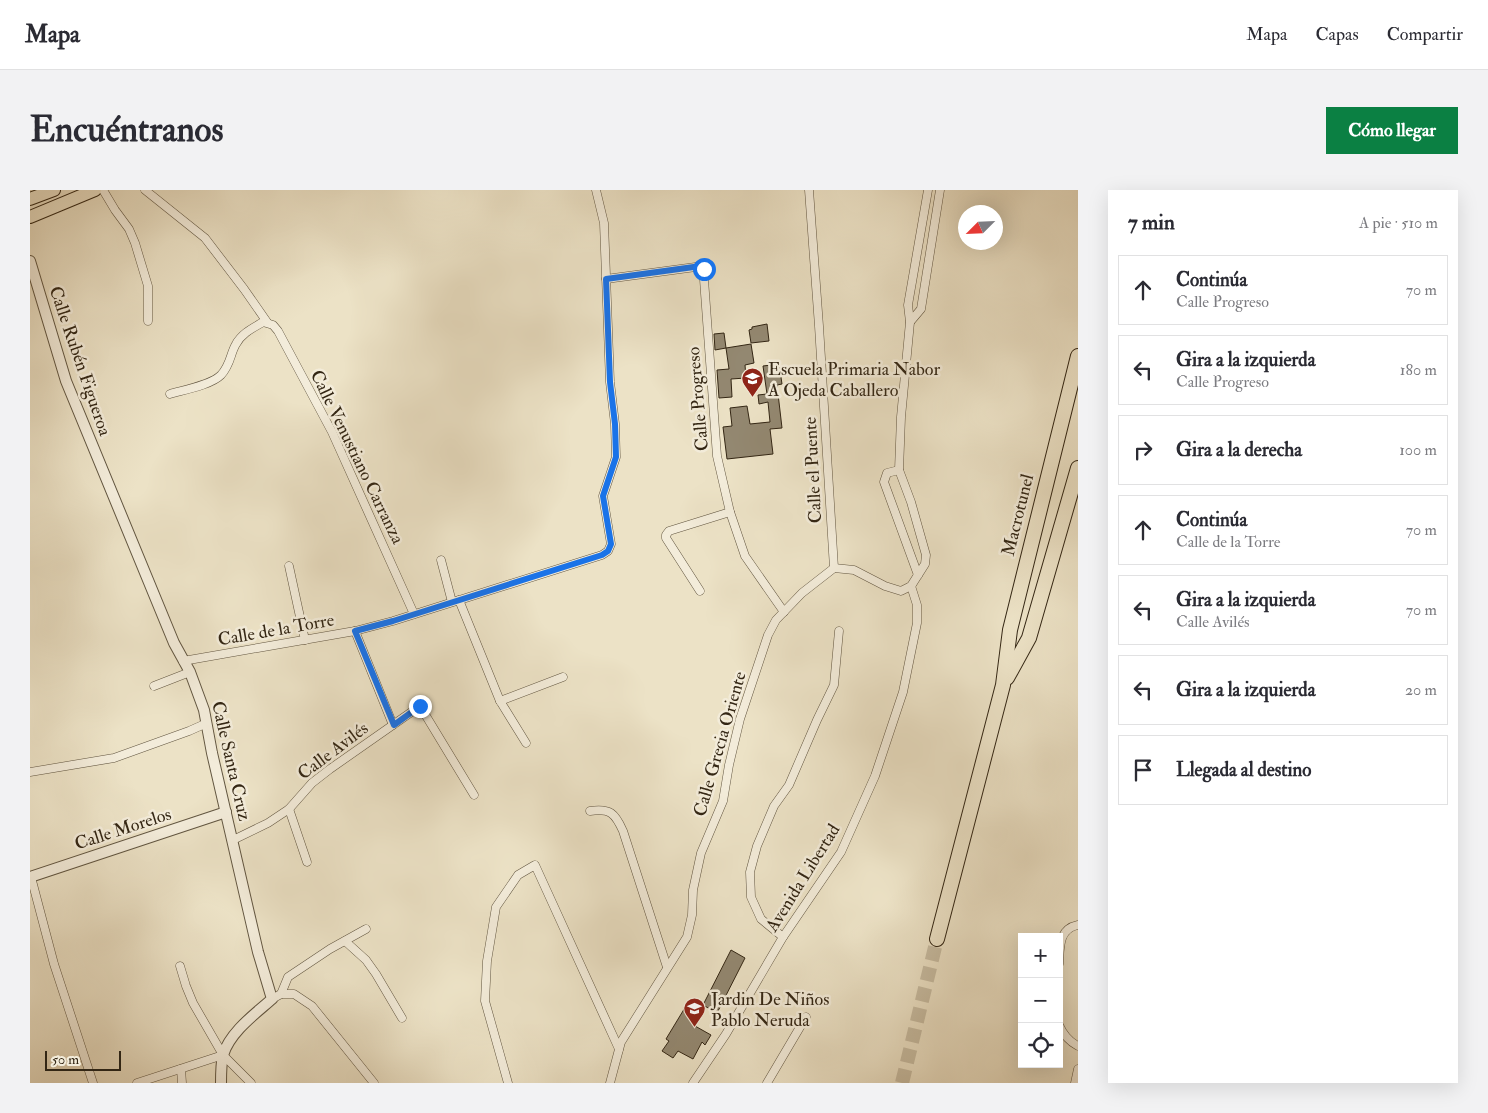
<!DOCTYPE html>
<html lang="es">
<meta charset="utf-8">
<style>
:root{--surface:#fff;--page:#f2f2f3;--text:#2b2b33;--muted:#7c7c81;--line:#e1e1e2;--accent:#0b8043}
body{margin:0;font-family:"IM FELL Double Pica",serif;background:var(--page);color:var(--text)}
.controls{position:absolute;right:15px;bottom:15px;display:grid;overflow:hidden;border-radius:0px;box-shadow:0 5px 20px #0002}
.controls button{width:45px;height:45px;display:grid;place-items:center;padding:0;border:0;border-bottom:1px solid var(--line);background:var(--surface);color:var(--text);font:25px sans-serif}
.compass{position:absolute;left:928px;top:15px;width:45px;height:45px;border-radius:50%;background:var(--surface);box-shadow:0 5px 20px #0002;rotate:246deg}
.scale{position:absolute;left:15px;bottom:12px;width:76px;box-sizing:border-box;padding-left:5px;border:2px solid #332614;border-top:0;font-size:14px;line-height:18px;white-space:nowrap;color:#332614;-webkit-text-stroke:4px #f3ecda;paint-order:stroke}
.stop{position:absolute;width:15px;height:15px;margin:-11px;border:4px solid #1a73e8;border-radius:50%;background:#fff}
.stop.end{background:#1a73e8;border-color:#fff;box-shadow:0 1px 5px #0008}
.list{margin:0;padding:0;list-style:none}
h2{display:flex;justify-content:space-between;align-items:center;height:65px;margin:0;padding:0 20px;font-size:21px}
h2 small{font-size:16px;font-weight:400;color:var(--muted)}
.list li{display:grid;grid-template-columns:32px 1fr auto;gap:15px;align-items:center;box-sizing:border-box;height:70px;margin:0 10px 10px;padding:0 10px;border:1px solid var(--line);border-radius:0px}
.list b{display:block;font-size:19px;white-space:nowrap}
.list p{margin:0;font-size:16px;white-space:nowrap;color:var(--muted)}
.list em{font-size:16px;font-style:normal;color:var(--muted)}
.icon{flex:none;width:28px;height:28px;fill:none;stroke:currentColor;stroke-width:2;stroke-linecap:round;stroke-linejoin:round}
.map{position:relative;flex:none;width:1048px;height:893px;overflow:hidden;border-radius:0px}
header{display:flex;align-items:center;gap:30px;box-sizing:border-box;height:70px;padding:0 25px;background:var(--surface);border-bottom:1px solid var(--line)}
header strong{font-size:24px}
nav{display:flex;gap:28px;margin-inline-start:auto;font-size:18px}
.intro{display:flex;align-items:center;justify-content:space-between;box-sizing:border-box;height:120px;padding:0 30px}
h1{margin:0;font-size:35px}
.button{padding:12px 22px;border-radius:0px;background:var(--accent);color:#fff;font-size:18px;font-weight:700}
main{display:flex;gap:30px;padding:0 30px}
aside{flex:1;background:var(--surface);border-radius:0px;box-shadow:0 5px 20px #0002}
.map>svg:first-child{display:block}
</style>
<header>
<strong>Mapa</strong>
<nav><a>Mapa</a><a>Capas</a><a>Compartir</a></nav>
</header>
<div class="intro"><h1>Encuéntranos</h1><a class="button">Cómo llegar</a></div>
<main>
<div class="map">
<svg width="1048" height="893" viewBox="0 0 1048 893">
<rect width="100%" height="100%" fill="#ece2c6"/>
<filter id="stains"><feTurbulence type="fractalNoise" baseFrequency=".004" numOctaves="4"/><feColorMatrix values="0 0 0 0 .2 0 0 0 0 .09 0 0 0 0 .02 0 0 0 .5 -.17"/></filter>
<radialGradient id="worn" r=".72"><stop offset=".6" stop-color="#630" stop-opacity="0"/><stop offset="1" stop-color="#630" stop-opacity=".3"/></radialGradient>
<!-- building -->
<g fill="#938871" stroke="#332614">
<polygon points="737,134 739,151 721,153 719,140 722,139 722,137"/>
<polygon points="694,143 696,158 685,160 684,144"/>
<polygon points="721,154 724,173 715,175 716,188 701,189 702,207 689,208 687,180 699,179 696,158"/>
<polygon points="749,174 752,194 747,195 752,238 740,239 743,264 697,269 693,237 702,236 700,218 717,216 720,234 740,232 738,212 729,214 728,205 737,204 733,176"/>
<polygon points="701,760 715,768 687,823 673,815"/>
<polygon points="656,816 672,826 665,836 681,845 675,855 672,852 663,869 648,861 643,868 632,861 639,851 636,849"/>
</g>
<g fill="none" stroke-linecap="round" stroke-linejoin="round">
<!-- motorway-tunnel -->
<polyline stroke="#c7bca2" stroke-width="14" stroke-dasharray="14 7" stroke-linecap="butt" points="872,893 907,749"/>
<defs>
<g id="minor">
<polyline points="73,0 85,20 99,39 105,53 118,96 118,131"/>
<polyline points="115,0 175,48 214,99 237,132"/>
<polyline points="779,0 789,136 804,378"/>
<polyline points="576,89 673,76 687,266 700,322 715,366 754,422"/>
<polyline points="880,132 891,119 910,0"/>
<path d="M140,204C154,200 181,195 191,185C201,174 200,164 206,154C212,143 223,138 233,132L243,135L248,141L302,242L384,424"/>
<polyline points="869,280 857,283 854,292 888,385"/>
<polyline points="411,370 422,412"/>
<polyline points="259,376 275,450"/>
<polyline points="804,378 824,380 855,396 871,401 881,396 895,374 896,365 881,312 869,280 871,227 880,132 878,115 898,0"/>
<polyline points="670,401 636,348 636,345 639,341 700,322"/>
<polyline points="429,410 470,511 496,553"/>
<polyline points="325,441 363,535"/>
<polyline points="153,471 325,441 363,431 572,365 578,361 581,354 573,306 586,267 585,234 580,192 574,33 566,0"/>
<polyline points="124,496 160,482"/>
<polyline points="470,511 533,487"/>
<polyline points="0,582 84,568 159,541 177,533"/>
<polyline points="259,619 277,672"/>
<path d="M560,621C580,618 585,623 593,641L637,777"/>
<polyline points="203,650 238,633 259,619 282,593 300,579 390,516 444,605"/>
<polyline points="1,687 24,774 63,893"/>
<polyline points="753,747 731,729 721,707 720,682 727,656 744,616 759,595 787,530 804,495 809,441"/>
<polyline points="315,751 336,770 346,784 372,828"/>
<path d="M1029,774C1030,758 1028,739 1048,735"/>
<polyline points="150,776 156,796 163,813 193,865 221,893"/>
<polyline points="251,804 258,787 300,759 336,739"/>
<polyline points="242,809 251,804 264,804 282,816 344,893"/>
<path d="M1029,835C1033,844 1038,851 1048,856"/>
<polyline points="151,879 152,893"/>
<polyline points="107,893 193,865"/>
<polyline points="478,893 455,811 457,771 466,717 488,685 505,675 589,859"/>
<polyline points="580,893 591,852 657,747 662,725 663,700 671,663 693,611 699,575 710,529 738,445 746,430 772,403 804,378"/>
<polyline points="663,893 696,844 753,747 811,662 845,586 873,502 887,433 887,415 881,396"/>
<polyline points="737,893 776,827"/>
<polyline points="1045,893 1048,879"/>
</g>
<g id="tertiary">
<path d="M0,71L36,191L144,453L160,482L174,520L182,563L228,762L242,809C225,824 200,842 193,865C191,874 191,884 191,893"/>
<polyline points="0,687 196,622"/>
</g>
<g id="primary">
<polyline points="0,9 24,0"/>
<polyline points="0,27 65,0"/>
</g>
<g id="motorway">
<polyline points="977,488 999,448 1048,278"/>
<polyline points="907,749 973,495 980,440 1048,166"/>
</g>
</defs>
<!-- minor casing -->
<use href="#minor" stroke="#615540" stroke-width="9"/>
<!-- tertiary casing -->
<use href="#tertiary" stroke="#615540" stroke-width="12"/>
<!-- primary casing -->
<use href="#primary" stroke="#332614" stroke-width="14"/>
<!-- motorway casing -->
<use href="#motorway" stroke="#332614" stroke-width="16"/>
<!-- minor -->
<use href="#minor" stroke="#f3ecda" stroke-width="8"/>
<!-- tertiary -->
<use href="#tertiary" stroke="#f3ecda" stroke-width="10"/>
<!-- primary -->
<use href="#primary" stroke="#ece2c6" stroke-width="12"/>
<!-- motorway -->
<use href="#motorway" stroke="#ece2c6" stroke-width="14"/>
</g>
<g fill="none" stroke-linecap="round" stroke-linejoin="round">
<!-- route -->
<polyline stroke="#1a73e8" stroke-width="6" points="390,516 364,535 325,441 363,431 572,365 578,361 581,354 573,306 586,267 585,234 580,192 576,89 671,76 674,79"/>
</g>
<!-- icons -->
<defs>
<symbol id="school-pin" viewBox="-11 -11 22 30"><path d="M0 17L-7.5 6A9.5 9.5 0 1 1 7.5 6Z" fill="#8f2418" stroke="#f3ecda"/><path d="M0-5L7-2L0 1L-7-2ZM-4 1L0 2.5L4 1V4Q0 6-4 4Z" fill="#fff"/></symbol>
</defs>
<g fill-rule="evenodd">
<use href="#school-pin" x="710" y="176" width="25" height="34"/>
<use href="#school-pin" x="652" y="806" width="25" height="34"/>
</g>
<g text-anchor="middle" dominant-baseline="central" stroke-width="5" stroke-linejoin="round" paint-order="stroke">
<!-- street labels -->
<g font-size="18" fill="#332614" stroke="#f3ecda">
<text transform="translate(50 171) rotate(71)">Calle Rubén Figueroa</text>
<text transform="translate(668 209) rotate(-95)">Calle Progreso</text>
<text transform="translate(327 267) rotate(64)">Calle Venustiano Carranza</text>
<text transform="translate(783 280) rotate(-93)">Calle el Puente</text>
<text transform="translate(988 325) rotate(-76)">Macrotunel</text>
<text transform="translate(246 440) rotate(-10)">Calle de la Torre</text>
<text transform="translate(690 554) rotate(-74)">Calle Grecia Oriente</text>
<text transform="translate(303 561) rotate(-37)">Calle Avilés</text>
<text transform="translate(201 571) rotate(77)">Calle Santa Cruz</text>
<text transform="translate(93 639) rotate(-18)">Calle Morelos</text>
<text transform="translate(773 688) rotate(-58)">Avenida Libertad</text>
</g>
<!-- poi labels -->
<g font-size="18" fill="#332614" stroke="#f3ecda" text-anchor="start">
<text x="738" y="179">Escuela Primaria Nabor<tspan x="738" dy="21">A Ojeda Caballero</tspan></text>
<text x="681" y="809">Jardin De Niños<tspan x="681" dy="21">Pablo Neruda</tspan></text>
</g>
</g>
<rect width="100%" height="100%" filter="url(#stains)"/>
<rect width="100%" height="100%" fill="url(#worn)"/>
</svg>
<div class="controls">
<button>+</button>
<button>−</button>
<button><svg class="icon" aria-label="locate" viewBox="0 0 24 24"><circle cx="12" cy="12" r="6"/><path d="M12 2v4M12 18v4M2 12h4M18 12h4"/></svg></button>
</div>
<svg class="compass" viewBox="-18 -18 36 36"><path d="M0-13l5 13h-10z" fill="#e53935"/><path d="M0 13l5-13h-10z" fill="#7c7c81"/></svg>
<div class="scale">50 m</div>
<div class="stop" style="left:674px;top:79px"></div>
<div class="stop end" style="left:390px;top:516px"></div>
</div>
<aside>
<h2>7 min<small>A pie · 510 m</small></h2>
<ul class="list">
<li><svg class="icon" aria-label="ahead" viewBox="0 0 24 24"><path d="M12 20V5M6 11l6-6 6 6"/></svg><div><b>Continúa</b><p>Calle Progreso</p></div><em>70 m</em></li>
<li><svg class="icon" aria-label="left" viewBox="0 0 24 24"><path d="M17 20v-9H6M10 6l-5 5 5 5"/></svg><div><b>Gira a la izquierda</b><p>Calle Progreso</p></div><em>180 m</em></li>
<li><svg class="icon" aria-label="right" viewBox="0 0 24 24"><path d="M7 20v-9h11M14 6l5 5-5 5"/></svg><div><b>Gira a la derecha</b></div><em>100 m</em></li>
<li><svg class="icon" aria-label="ahead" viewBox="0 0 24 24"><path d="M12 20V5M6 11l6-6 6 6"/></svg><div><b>Continúa</b><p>Calle de la Torre</p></div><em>70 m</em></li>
<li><svg class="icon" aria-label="left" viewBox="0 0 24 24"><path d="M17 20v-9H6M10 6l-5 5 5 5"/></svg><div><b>Gira a la izquierda</b><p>Calle Avilés</p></div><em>70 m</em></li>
<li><svg class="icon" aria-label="left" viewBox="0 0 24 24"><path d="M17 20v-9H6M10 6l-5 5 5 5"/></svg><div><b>Gira a la izquierda</b></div><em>20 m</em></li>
<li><svg class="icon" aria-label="arrive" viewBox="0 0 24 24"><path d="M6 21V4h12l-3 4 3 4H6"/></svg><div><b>Llegada al destino</b></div></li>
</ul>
</aside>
</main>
